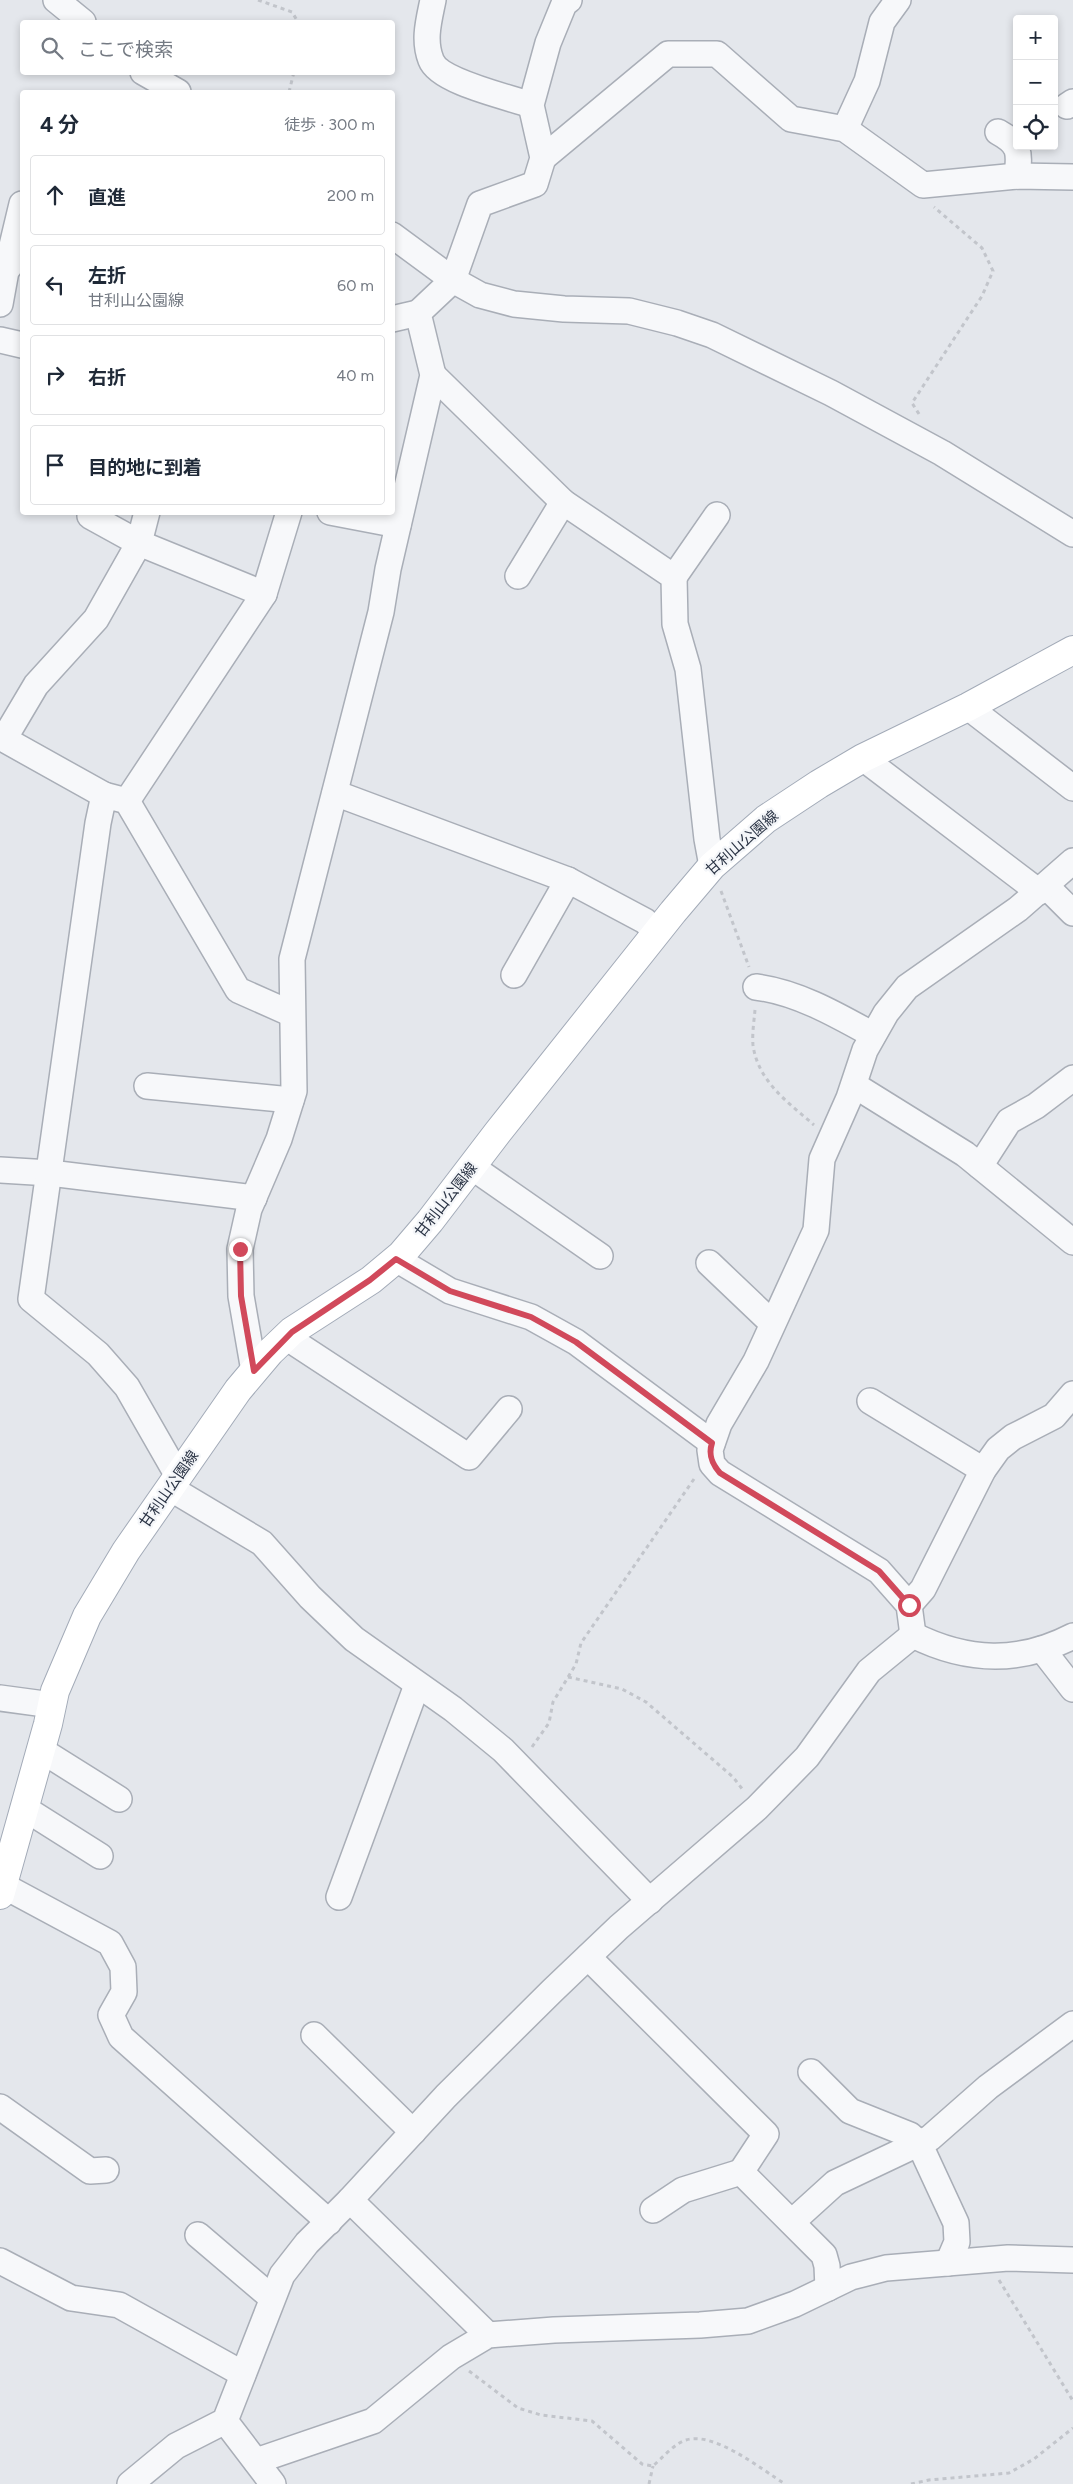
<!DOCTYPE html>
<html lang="ja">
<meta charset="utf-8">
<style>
:root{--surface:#fff;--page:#f2f2f3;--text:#1f2937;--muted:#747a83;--line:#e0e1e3}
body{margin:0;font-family:Figtree,"Noto Sans JP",sans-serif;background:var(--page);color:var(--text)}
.controls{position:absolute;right:15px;top:15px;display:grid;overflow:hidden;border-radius:5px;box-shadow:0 2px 8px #0003}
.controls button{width:45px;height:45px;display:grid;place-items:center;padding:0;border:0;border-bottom:1px solid var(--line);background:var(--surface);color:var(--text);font:25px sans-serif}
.stop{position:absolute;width:15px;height:15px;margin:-11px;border:4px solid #d1495b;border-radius:50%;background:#fff}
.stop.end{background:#d1495b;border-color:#fff;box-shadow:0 1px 5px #0008}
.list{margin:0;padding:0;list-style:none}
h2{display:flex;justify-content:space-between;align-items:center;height:65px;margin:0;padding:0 20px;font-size:21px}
h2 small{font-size:16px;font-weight:400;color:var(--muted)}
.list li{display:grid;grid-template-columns:32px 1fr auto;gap:15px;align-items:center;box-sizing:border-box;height:80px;margin:0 10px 10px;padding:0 10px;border:1px solid var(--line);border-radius:5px}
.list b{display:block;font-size:19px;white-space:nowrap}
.list p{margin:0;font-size:16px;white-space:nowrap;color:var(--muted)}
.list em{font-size:16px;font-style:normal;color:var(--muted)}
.icon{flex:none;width:28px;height:28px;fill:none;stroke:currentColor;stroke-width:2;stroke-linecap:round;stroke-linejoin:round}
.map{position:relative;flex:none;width:1073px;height:2484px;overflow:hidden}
.search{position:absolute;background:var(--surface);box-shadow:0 2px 8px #0003;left:20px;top:20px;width:375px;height:55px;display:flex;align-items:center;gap:12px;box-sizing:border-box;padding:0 18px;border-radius:5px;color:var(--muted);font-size:19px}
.panel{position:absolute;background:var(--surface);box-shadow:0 2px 8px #0003;left:20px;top:90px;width:375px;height:425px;border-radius:5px}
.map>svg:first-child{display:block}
</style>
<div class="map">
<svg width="1073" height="2484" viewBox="0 0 1073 2484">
<rect width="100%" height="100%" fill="#e4e7ec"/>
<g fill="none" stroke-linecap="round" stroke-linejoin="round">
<defs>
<g id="minor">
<polyline points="56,0 83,22"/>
<path d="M433,0C429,20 423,40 431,60C439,82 509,97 531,105"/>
<polyline points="143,72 178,92"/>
<polyline points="1067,106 1073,102"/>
<polyline points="845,129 867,81 882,22 898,0"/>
<path d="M998,132C1020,144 1020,152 1017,176"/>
<polyline points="543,158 668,54 717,54 791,119 845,129 923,185 1017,176 1073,177"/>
<polyline points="392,235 453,280 480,295 514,304 564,309 629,311 677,323 712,335 831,393 942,453 1073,534"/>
<polyline points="6,271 22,204"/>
<polyline points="0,304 6,271 16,258"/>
<polyline points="392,319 418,313"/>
<polyline points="0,340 22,345"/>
<polyline points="433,375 563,502 674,577 675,624 688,669 707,839 712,866"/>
<polyline points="91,512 90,516 139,543 147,512"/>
<polyline points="330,512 398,525"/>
<polyline points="518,576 563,502"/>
<polyline points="674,577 717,515"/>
<polyline points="968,707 1073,788"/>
<polyline points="0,737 104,795"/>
<polyline points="4,739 36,685 96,619 139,543 264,594"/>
<polyline points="863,758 1039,892"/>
<polyline points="335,793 568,880 645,921 656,932"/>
<polyline points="127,801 264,594 289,512"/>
<polyline points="1046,886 1073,913"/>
<polyline points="514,975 568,880"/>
<path d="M756,987C797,992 837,1015 873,1035"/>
<polyline points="854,1085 965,1154 1073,1242"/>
<polyline points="147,1086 291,1100"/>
<polyline points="980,1166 1009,1121 1036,1106 1073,1078"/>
<polyline points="472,1167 600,1256"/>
<polyline points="0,1170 50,1173 254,1198"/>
<polyline points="396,1259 450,1291 531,1317 576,1342 712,1443"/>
<polyline points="709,1263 772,1323"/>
<polyline points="286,1337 469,1457 509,1409"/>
<polyline points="254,1371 241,1296 240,1249 249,1209 279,1139 294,1091 292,959 381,612 388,569 433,375 418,313 453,280 480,204 535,184 543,158 531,105 548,43 564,4 569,0"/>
<polyline points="870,1401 983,1470"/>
<polyline points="178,1476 127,1387 98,1354 31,1299 98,823 104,795 127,801 238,990 292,1014"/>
<polyline points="170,1488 262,1543 310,1597 354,1639 453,1709 503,1750 650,1901"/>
<polyline points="909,1605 923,1589 983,1470 998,1449 1013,1437 1054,1416 1073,1394"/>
<polyline points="913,1635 909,1605 879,1571 720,1473 712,1464 710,1450 719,1424 756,1361 816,1230 822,1159 849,1098 865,1050 886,1013 907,987 1018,909 1073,861"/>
<path d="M913,1635C967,1662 1019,1664 1073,1636"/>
<polyline points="1042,1649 1073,1689"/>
<polyline points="0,1698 52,1705"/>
<polyline points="41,1750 119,1799"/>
<polyline points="24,1808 100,1856"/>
<polyline points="2,1885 110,1943 123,1967 124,1992 111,2015 121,2037 329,2222"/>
<polyline points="339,1897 417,1685"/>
<polyline points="588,1957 766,2134 741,2172"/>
<polyline points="314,2035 413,2132"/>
<polyline points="811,2072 850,2111 910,2135 919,2143 956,2223 957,2242 948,2263"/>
<polyline points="0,2107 90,2171 106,2170"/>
<polyline points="350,2200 488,2335"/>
<polyline points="653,2210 683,2190 741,2172 824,2255 827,2266 828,2288"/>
<polyline points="792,2222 835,2183 930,2138 988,2087 1073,2024"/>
<polyline points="198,2235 272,2298"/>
<polyline points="0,2261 71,2298 119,2305 243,2374"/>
<polyline points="225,2421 273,2484"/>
<polyline points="256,2461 373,2421 451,2357 488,2335 554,2330 700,2325 748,2321 795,2304 851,2277 886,2268 1008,2258 1073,2260"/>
<polyline points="130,2484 176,2446 225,2421 282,2275 307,2243 350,2200 446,2096 552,1991 619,1927 757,1808 807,1757 869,1671 913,1635"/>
</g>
<polyline id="major" points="0,1895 48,1724 55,1691 87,1616 126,1551 238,1390 270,1352 292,1331 371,1280 401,1255 430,1221 498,1132 673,912 712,866 766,819 819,784 863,758 968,707 1073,650"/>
</defs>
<!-- minor casing -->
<use href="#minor" stroke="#a9aeb7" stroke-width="28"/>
<!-- major casing -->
<use href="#major" stroke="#a3abb8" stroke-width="30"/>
<!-- path -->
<g stroke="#c2c5cb" stroke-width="3" stroke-dasharray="4 4" stroke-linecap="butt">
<polyline points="258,0 292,12 298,22"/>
<polyline points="289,92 294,72"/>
<polyline points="919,414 912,403 982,296 993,271 982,248 934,207"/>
<polyline points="721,891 749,967"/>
<path d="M755,1010C754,1021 752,1034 753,1045C758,1082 789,1103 814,1125"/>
<polyline points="568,1677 622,1689 646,1702 733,1777 743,1790"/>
<polyline points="532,1747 549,1723 553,1702 576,1664 581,1643 694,1479"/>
<polyline points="999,2280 1073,2401"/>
<path d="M469,2371L518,2408L541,2415L592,2421L642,2464L653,2466C662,2458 675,2443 686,2440C714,2431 761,2469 785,2484"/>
<polyline points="649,2484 653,2466"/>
<polyline points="911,2484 929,2480 1009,2473 1034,2459 1073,2428"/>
</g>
<!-- minor -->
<use href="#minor" stroke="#f7f8fa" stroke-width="25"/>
<!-- major -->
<use href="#major" stroke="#fff" stroke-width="28"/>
</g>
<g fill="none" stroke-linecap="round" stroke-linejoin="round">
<!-- route -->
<path stroke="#d1495b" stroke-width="6" d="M240,1249L241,1296L254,1371L292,1332L370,1280L396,1259L450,1291L531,1317L576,1342L712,1443C708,1455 712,1464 720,1473L879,1571L909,1605"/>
</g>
<g text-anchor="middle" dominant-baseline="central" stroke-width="4.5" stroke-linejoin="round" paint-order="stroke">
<!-- street labels -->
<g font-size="15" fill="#2b3445" stroke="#f4f6f9">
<text transform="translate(742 843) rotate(-41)">甘利山公園線</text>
<text transform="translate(446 1200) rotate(-52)">甘利山公園線</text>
<text transform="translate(169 1489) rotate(-55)">甘利山公園線</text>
</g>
</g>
</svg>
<div class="controls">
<button>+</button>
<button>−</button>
<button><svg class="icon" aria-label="locate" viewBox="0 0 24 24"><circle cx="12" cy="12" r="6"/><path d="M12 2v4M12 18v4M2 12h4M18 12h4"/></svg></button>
</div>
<div class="stop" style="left:909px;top:1605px"></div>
<div class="stop end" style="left:240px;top:1249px"></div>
<div class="search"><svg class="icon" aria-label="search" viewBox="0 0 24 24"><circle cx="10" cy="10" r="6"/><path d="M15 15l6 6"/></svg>ここで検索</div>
<section class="panel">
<h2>4 分<small>徒歩 · 300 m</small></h2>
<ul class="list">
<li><svg class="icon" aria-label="ahead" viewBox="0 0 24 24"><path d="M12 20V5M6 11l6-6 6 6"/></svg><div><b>直進</b></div><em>200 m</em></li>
<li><svg class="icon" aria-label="left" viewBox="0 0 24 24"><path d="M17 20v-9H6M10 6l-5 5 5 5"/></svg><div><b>左折</b><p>甘利山公園線</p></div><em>60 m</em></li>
<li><svg class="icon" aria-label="right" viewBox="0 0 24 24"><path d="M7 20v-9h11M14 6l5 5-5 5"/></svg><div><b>右折</b></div><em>40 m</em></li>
<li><svg class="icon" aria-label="arrive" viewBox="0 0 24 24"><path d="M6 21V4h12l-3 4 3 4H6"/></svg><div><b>目的地に到着</b></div></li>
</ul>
</section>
</div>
